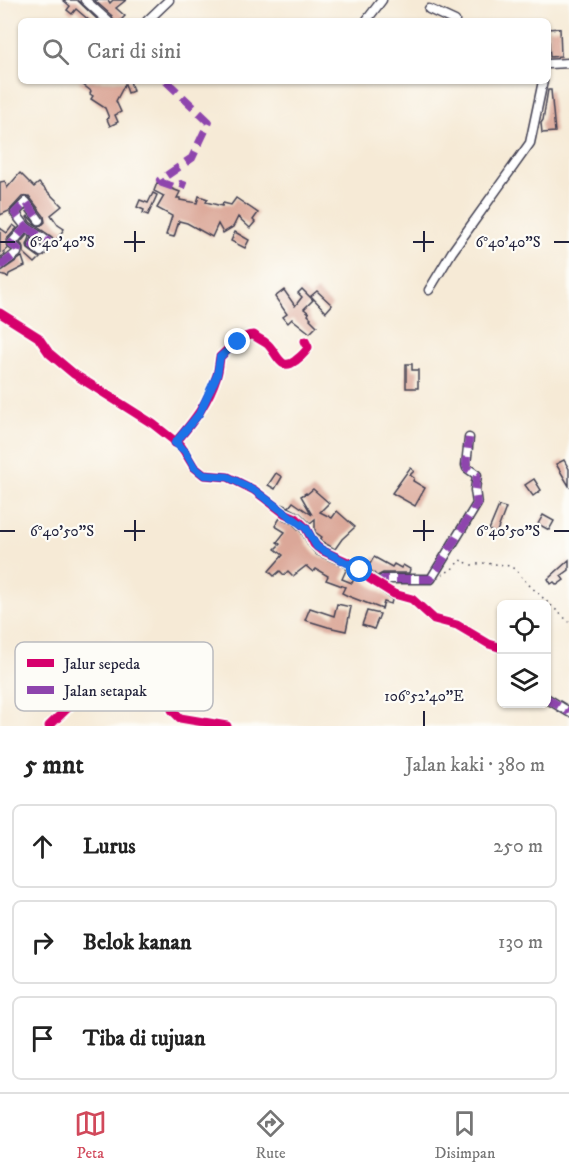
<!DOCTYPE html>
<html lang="id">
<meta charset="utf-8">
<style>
:root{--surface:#fff;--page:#f6f6f6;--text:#222;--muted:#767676;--line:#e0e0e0;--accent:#d1495b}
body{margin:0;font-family:"IM FELL DW Pica",serif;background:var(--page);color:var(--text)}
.controls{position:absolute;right:18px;bottom:18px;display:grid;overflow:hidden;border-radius:9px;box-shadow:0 2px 4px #0004}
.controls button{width:54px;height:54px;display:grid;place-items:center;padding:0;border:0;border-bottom:2px solid var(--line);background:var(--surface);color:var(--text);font:30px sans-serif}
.stop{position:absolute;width:18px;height:18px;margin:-14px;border:4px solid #1a73e8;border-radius:50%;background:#fff}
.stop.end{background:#1a73e8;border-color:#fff;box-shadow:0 2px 6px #0008}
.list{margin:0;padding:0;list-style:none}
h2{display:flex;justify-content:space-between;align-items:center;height:78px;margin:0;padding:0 24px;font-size:26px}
h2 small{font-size:20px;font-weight:400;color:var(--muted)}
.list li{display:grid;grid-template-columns:39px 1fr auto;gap:18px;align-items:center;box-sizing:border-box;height:84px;margin:0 12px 12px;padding:0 12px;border:2px solid var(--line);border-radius:9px}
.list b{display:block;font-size:22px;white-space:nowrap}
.list em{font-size:20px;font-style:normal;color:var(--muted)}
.icon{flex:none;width:33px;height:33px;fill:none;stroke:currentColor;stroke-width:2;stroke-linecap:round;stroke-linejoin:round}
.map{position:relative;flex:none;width:569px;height:726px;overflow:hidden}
.search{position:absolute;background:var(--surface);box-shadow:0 2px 4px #0004;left:18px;right:18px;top:18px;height:66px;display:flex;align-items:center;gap:15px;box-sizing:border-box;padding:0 21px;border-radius:9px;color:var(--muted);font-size:22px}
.sheet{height:366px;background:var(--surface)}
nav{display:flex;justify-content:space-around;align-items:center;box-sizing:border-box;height:84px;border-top:2px solid var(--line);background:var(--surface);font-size:16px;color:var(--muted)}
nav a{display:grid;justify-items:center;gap:3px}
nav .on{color:var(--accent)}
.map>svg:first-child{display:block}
</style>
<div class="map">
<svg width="569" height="726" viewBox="0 0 569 726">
<rect width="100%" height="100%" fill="#fdfcf7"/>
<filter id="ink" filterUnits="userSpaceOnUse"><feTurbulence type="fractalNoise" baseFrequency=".0167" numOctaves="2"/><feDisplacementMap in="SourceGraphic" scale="12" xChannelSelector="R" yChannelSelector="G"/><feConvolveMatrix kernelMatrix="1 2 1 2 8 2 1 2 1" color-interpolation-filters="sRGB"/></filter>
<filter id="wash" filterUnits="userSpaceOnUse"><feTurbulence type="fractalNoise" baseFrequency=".008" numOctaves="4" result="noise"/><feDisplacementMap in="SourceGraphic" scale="24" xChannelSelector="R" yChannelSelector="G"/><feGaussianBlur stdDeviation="1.35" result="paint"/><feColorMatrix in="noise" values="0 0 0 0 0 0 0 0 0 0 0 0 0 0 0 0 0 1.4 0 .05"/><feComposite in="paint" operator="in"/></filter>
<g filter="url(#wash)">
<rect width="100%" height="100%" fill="#f6ead6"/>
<g id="blocks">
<!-- building -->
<g fill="#dba798">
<polygon points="63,0 77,0 99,21 90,21 76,9 72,14 67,10 70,6"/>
<polygon points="94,0 108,0 110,3 113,0 126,0 116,8 125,16 120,21 114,21 112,16"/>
<polygon points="560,28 561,56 550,57 548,29"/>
<polygon points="78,81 130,81 133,91 128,93 125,84 116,101 121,112 115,115 118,122 110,126 107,119 109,118 105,108 91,99 93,96 90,94 91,91"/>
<polygon points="548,90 551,90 555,132 542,133 541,123 543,120"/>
<polygon points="20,173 34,187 39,183 62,206 51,215 58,225 64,229 55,242 52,237 30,222 27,217 28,216 37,226 42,225 45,222 44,216 29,196 22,197 9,211 0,215 0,182 5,181 7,188"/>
<polygon points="157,183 180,192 177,198 180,198 180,200 197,203 199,196 208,199 206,202 222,206 223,203 231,205 236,198 258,213 253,220 255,222 250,228 238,217 233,227 223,233 218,224 212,237 187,223 179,221 174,237 166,235 172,216 157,208 164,196 154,191"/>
<polygon points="153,193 157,195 148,215 143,213 144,210 137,207 140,200 148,203"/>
<polygon points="13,225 17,228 6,240 7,249 3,252 5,254 0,258 0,228 7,233"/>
<polygon points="235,232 249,240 245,248 231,241"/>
<polygon points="27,235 30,237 27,245 28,249 40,258 35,263 24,253 24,247 20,243"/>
<polygon points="22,257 25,266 9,274 8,277 0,275 0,272"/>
<polygon points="302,289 313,300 304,309 309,313 308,315 311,318 310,319 317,326 310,333 292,319 288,323 283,317 287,314 275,297 284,290 295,306 302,297 298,293"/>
<polygon points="317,291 332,305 326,312 311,296"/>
<polygon points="406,364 412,364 412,370 418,370 418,388 406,388"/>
<polygon points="564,460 569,469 569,486 556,464"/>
<polygon points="410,468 414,471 410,475 414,478 413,481 425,488 415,506 392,493"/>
<polygon points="276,473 282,477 275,489 268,485"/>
<polygon points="534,479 541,490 533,496 525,485"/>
<polygon points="313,489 329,503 320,512 332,518 337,511 355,527 342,539 335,549 319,540 322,537 315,532 315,519 310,523 300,513 282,504 289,507 293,502 312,515 301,496 306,493 307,494"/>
<polygon points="499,506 506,508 496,534 489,530"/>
<polygon points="543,515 554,521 549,530 538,524"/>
<polygon points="280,518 292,523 301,532 309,547 317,555 347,568 342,579 352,583 355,577 361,579 392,600 391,604 384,602 382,609 348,596 342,593 345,587 326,580 328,576 316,569 313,572 306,566 293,576 288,571 284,575 280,571 274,576 269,571 283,555 275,549 280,544 277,542 285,532 275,526"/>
<polygon points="374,557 392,567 394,564 401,568 403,565 410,569 409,573 383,573 377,576 360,560 361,558 370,564"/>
<polygon points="569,560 569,570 561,576 564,580 557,585 554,582 551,584 548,579"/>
<polygon points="337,604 351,607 346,631 328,627 305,620 310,608 334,616"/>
<polygon points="367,611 380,614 374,629 362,625"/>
</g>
</g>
</g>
<g filter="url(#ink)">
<use href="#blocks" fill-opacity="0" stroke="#424052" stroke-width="1.5"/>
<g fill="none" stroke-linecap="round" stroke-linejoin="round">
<defs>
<g id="minor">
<polyline points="85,0 108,21"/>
<polyline points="429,9 455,21"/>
<polyline points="147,21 169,0"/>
<polyline points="366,21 382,0"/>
<polyline points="548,64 569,63"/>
<polyline points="26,227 49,242"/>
<polyline points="38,236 33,246 41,252"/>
<polyline points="0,266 17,253 18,249 11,244 26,227 15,213 26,202 39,220"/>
<polyline points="429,290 452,252 530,143 543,81"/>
<polyline points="0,313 38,337 49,353 74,374 153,424 181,446 194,467 204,475 228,477 254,490 284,513 296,518 306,528 314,544 321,550 357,566 370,579 394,594 412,599 434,619 457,625 489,644 502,648"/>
<path d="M175,443C193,422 209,402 217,375C219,369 219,363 220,357C228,349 243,334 254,335C258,339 262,340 266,343C276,349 279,373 295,361C300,357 306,353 308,347L305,341"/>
<polyline points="379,584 383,579 431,579 477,504 475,490 477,475 467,468 466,465 469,438"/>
<polyline points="546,698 569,712"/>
<path d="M49,726L87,689L93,686C103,687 111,694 121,695C140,696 150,674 171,697L172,710L180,718L227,726"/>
</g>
</defs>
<!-- minor casing -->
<use href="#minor" stroke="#424052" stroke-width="11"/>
<!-- path -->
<polyline stroke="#424052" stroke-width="1.5" stroke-dasharray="1.5 4.5" stroke-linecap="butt" points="442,575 452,569 460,560 472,565 483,563 506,565 515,569 527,583 569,622"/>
<!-- minor -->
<use href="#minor" stroke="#fff" stroke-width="8"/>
<!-- quiet -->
<g stroke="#8e44ad" stroke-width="8" stroke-dasharray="15 8" stroke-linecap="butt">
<polyline points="166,81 209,122 192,158 160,180 162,183 174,187 181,184 186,186"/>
<polyline points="26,227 49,242"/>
<polyline points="38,236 33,246 41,252"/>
<polyline points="0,266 17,253 18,249 11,244 26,227 15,213 26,202 39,220"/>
<polyline points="382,586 379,584 383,579 431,579 477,504 475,490 477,475 467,468 466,465 469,438"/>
<polyline points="546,698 569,712"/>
</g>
<defs>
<g id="cycleway">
<polyline points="0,313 38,337 49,353 74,374 153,424 181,446 194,467 204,475 228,477 254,490 284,513 296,518 306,528 314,544 321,550 357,566 370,579 394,594 412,599 434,619 457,625 489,644 502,648"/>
<path d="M175,443C193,422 209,402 217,375C219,369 219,363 220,357C228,349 243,334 254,335C258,339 262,340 266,343C276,349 279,373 295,361C300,357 306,353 308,347L305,341"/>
<path d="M49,726L87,689L93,686C103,687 111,694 121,695C140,696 150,674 171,697L172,710L180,718L227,726"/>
</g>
</defs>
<!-- cycleway casing -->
<use href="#cycleway" stroke="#fdfcf7" stroke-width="13"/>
<!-- cycleway -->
<use href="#cycleway" stroke="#d6006c" stroke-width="9"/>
</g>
</g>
<g fill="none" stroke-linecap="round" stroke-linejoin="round" filter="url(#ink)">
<!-- route -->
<polyline stroke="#1a73e8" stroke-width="8" points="238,342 220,357 217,375 199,414 175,443 185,451 194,467 204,475 228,477 254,490 306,528 317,547 360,570"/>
</g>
<!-- ticks -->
<path fill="none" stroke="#22223b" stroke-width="2" d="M135,231V252M424,231V252M0,242H15M124,242H145M413,242H434M554,242H569M135,520V541M424,520V541M0,531H15M124,531H145M413,531H434M554,531H569M424,711V726"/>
<!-- legend -->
<rect x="15" y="642" width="198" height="69" rx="9" fill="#fdfcf7" stroke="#bbbbbf" stroke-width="1.5"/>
<rect x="27" y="659" width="27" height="8" fill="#d6006c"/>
<rect x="27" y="686" width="27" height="8" fill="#8e44ad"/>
<g font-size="16" fill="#22223b">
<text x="64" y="669">Jalur sepeda</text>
<text x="64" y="696">Jalan setapak</text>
</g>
<g font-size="15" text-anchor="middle" fill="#22223b" stroke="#fdfcf7" stroke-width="4.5" stroke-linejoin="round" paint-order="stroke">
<text x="62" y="247">6°40'40"S</text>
<text x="508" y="247">6°40'40"S</text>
<text x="62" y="536">6°40'50"S</text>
<text x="508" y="536">6°40'50"S</text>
<text x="424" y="701">106°52'40"E</text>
</g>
</svg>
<div class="controls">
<button><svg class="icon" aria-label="locate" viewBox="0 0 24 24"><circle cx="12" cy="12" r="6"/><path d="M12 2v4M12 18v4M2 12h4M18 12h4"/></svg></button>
<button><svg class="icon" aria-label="layers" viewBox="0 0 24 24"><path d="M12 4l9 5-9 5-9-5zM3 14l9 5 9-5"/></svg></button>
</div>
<div class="stop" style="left:360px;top:570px"></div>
<div class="stop end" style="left:238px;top:342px"></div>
<div class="search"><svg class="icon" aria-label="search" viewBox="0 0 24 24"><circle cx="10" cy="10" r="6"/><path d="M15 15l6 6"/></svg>Cari di sini</div>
</div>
<section class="sheet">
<h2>5 mnt<small>Jalan kaki · 380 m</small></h2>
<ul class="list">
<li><svg class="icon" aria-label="ahead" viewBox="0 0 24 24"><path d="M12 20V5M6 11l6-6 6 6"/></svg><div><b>Lurus</b></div><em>250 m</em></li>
<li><svg class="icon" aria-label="right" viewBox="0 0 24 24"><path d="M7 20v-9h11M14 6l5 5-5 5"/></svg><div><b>Belok kanan</b></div><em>130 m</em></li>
<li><svg class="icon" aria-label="arrive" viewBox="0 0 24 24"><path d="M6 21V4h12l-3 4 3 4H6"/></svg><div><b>Tiba di tujuan</b></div></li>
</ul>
</section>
<nav>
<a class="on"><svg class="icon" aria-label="map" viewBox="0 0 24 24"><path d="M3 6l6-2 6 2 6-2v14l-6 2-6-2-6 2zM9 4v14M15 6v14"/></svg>Peta</a>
<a><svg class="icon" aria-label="directions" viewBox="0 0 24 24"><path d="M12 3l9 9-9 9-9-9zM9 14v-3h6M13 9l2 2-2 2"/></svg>Rute</a>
<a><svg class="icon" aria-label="saved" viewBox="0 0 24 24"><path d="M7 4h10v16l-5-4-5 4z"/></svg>Disimpan</a>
</nav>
